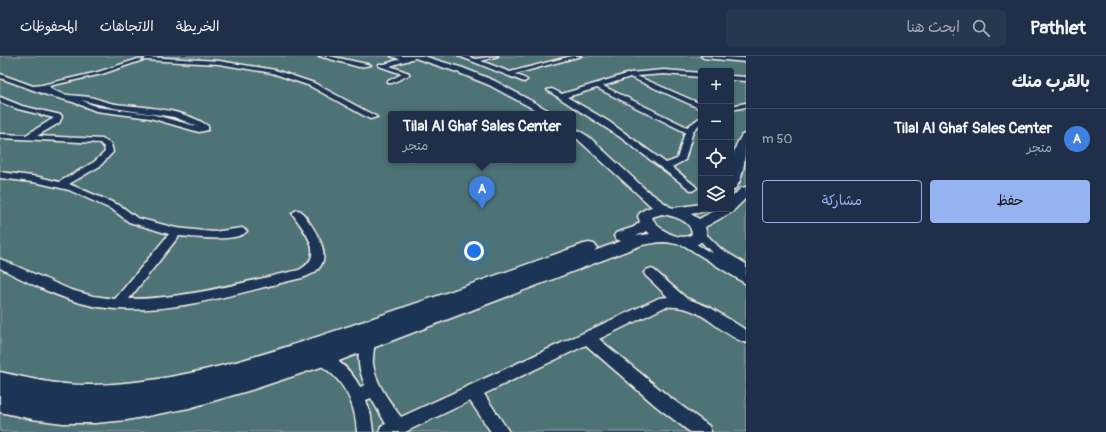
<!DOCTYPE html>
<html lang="ar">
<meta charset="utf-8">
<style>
:root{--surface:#202f49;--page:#283750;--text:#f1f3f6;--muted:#a2a9b4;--line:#3d4a61;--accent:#95b2f1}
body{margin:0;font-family:Pangolin,"Playpen Sans Arabic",sans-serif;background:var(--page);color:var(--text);direction:rtl}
.controls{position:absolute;right:12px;top:12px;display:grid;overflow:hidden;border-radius:4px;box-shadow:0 1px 3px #0004}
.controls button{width:36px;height:36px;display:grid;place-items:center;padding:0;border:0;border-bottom:1px solid var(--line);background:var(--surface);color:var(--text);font:20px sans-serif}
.you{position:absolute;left:474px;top:195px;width:14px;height:14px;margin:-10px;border:3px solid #fff;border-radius:50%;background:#1a73e8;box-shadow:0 0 0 6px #1a73e833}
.badge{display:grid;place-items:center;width:26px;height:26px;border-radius:50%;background:var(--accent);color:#fff;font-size:13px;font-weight:700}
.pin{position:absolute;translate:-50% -33px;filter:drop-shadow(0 1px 2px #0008)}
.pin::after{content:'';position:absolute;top:21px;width:14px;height:12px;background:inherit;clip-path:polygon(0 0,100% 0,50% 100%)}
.popup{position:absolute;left:388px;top:55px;width:188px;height:52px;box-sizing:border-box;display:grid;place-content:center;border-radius:4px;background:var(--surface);filter:drop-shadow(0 1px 3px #0005);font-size:13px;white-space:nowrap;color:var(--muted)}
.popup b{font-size:15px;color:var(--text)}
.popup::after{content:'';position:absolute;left:50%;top:100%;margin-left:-8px;border:8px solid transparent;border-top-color:var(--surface)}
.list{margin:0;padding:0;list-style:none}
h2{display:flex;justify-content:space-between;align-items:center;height:52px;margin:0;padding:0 16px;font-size:17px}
h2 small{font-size:13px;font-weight:400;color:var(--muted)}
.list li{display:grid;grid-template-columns:26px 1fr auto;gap:12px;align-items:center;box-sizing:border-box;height:60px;padding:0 16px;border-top:1px solid var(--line)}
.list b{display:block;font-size:15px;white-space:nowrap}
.list p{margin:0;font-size:13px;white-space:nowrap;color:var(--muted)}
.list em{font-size:13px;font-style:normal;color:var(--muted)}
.actions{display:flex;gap:8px;padding:12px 16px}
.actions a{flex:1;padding:9px 0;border:1px solid var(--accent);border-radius:4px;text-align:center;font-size:14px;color:var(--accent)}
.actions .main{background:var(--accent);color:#111}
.icon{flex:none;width:22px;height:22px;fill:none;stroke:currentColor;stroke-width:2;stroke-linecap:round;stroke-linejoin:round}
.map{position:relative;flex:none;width:746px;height:376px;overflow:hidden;direction:ltr}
header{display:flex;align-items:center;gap:24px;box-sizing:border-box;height:56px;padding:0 20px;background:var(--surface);border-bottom:1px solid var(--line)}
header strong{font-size:19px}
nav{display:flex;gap:22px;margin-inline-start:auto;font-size:14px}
.search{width:280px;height:36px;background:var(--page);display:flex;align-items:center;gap:10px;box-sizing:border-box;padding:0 14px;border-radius:4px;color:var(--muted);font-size:15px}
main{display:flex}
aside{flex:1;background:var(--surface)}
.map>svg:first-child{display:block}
</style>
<header>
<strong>Pathlet</strong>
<div class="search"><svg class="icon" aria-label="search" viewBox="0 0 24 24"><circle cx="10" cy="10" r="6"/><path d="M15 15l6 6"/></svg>ابحث هنا</div>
<nav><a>الخريطة</a><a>الاتجاهات</a><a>المحفوظات</a></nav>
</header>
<main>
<aside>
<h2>بالقرب منك<small></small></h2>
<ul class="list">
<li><span class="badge" style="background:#3f7fe0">A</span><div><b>Tilal Al Ghaf Sales Center</b><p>متجر</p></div><em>50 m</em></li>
</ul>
<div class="actions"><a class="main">حفظ</a><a>مشاركة</a></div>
</aside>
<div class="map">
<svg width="746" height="376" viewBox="0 0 746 376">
<rect width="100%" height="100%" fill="#2a3f61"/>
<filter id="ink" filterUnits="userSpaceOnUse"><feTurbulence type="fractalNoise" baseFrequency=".025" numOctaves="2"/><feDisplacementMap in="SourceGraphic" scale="8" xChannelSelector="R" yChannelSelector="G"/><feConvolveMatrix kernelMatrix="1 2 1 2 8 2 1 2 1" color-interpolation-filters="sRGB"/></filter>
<g filter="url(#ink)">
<!-- green -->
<path fill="#4e7376" stroke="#a1b2af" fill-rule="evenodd" d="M0,0H746V376H0ZM701,15H731V153H701ZM391,58H573V104H391Z"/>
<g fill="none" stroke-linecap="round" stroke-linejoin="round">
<defs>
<g id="street">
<polygon points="319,0 329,0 371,9 359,11"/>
<polygon points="459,0 467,0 475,3 498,0 481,5 510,16 572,0 581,0 515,18 526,23 527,24 524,26"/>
<polygon points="701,0 746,2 746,6 704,2"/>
<polygon points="146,1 219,5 275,14 314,27 377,61 370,63 310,30 272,17 219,8 144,4"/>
<polygon points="407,1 409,4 390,10 409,17 409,19 392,27 388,27 388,25 402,18 379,10 379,8 385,8"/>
<path d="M138,3L143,4L102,18L49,30C59,41 76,39 89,41C99,43 107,47 116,48C146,52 182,52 208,70V74L199,76L150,62L96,55L73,46L47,39L0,22V18L33,30L42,29L98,16ZM81,44L114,52L174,61L199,71L151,58L97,51Z"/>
<path d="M664,14L701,17V21L664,18L637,20L701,48V53L630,21L603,30L687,71L701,61V67L693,75L685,104L672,111L695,130L697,132L692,135L620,81L547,34L552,33L562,38L630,17ZM597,32L685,76L677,103L666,107L608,65L567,41Z"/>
<polygon points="731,20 746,21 746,25 731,24"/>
<path d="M0,41L22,50L61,59L62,61L59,67L37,80L102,83L111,88L113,96L100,110L69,128L121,150L137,162L176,172L213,176L242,172L247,175C239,187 192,181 179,180L129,243C187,243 243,226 299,214C327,199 304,175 292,157L297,154L301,155C317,176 342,210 302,222C235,237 162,263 93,250C60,243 29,227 0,212V203L71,234L93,240L115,243L169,178L129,166L113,154L69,134L39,127L0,122V116L39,121L59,126L94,106L105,96L104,91L100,87L0,82V78L26,79L54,62L18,53L0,46Z"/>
<polygon points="746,47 746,51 731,54 731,50"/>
<polygon points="700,175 704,176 721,193 746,208 746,228 677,185 682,181 686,182 713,198 695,179"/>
<path d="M650,213L654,214L686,242L711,252L746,274V287C715,276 703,248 665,251L599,283L668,340L709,370L711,376H690L656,350L586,289L484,338L509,376H491L470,345L405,376H379L381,370L386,368L371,342L366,344L371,360L373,376H357C356,353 348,333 332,318C326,312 319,310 316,303L318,298L323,297C339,303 352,316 360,331L365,329C359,314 355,299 363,283L368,281L373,283C376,290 372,299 373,308C376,328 389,345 401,361L659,242L668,241L646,220L644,217L646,214Z"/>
</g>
<g id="secondary">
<polygon points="391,0 423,0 463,12 495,25 555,58 543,58 489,29 457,16 415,2 405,5"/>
<path d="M573,71L589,81L645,133L670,151L674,152L701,148V153H707L706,155L691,158L699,163L717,153H731V142L741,132L746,131V142L732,156L705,171L707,179C696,197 680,187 664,186C657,186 649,188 642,189L336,306L251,334L189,352L127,364L95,367H63L32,363L0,356V336L6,337L0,336V316C31,323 61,330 93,329C183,327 269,297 353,269C430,243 507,216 584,188L589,187L594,188L597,192L594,195L632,181L621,185L616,183L614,180L616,177L634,171L640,166L638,160C641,155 646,152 652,151L573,79ZM662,158C673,160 691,164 692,178C681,187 656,173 652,161ZM647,175L650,178L636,180Z"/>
<path d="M746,78C746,90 745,131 731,135C731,115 730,96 742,79Z"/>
</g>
</defs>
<!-- street casing -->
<use href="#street" stroke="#f4f1e8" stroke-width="3"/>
<!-- secondary casing -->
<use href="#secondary" stroke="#f4f1e8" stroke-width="3"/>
<!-- street -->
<use href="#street" fill="#1d3557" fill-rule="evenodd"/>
<!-- secondary -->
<use href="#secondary" fill="#1d3557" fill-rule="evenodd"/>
</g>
</g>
</svg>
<div class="controls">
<button>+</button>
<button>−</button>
<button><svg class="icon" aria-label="locate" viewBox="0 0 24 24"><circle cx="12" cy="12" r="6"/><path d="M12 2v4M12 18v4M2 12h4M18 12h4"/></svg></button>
<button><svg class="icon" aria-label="layers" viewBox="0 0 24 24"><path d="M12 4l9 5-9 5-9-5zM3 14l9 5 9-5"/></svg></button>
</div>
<div class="you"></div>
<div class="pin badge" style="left:482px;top:153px;background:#3f7fe0">A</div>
<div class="popup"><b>Tilal Al Ghaf Sales Center</b>متجر</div>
</div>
</main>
